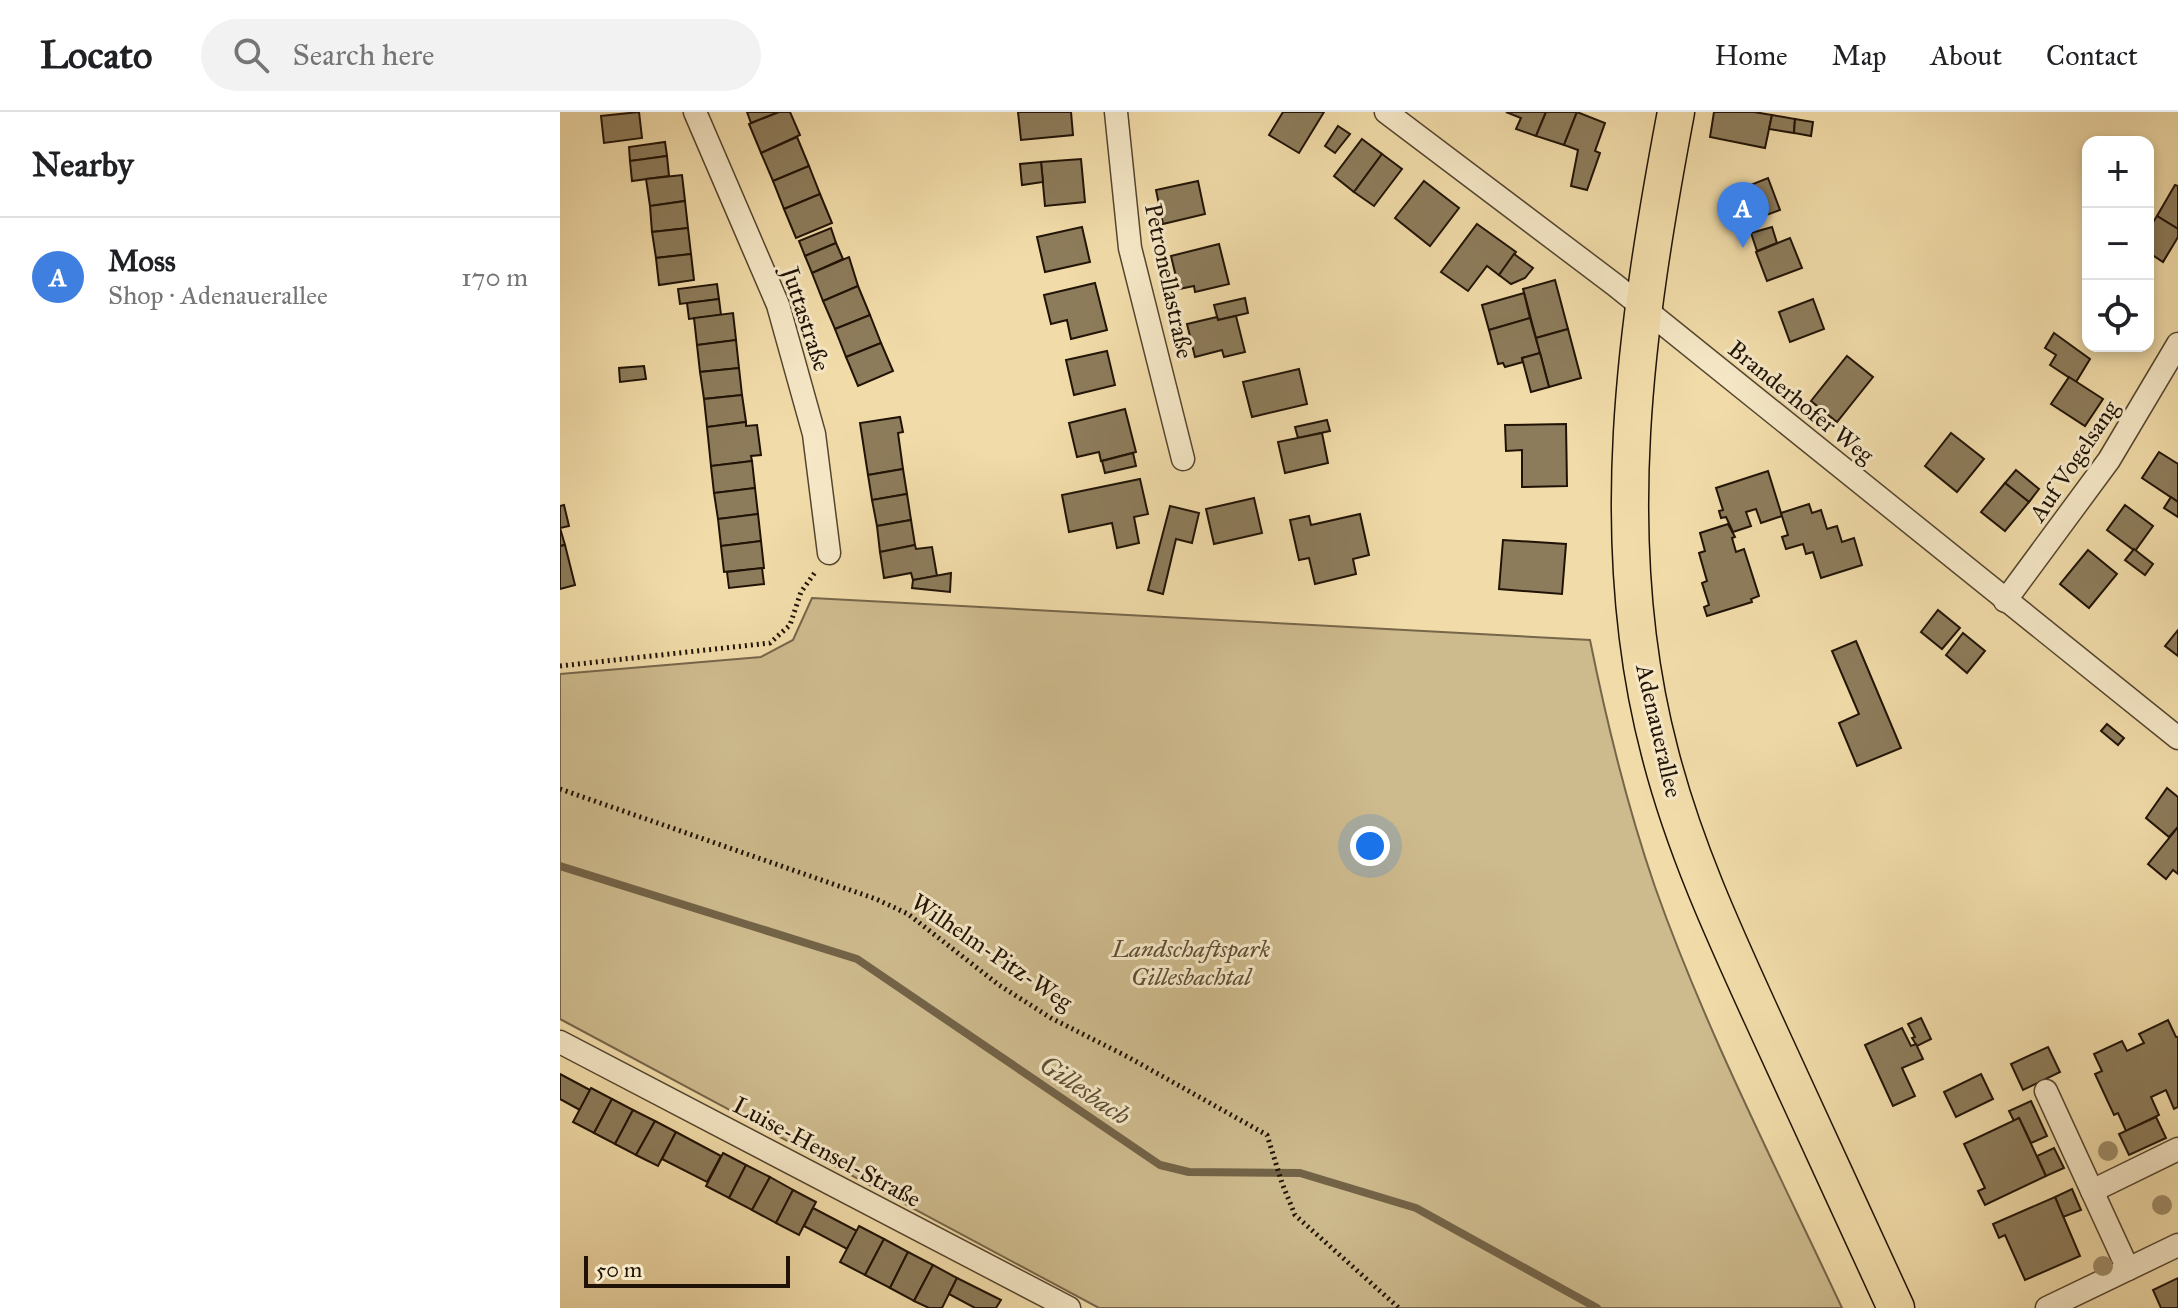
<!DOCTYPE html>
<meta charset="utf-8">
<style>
:root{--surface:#fff;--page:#f2f2f2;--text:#202124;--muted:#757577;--line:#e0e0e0;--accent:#8f2418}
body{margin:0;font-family:"IM FELL Great Primer",serif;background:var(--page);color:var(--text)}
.controls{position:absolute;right:24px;top:24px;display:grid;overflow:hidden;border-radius:16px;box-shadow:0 4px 12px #0003}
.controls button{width:72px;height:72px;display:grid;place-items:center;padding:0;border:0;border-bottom:2px solid var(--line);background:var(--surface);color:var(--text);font:40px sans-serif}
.scale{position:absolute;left:24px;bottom:20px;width:206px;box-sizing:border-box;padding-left:8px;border:4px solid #201306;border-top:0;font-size:22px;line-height:28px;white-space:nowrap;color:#201306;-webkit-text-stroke:6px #f6e8c7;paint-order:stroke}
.you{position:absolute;left:810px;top:734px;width:28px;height:28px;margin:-20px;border:6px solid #fff;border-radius:50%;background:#1a73e8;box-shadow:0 0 0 12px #1a73e833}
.badge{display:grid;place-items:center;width:52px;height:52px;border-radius:50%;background:var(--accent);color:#fff;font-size:26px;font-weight:700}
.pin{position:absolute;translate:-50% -66px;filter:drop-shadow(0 2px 4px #0008)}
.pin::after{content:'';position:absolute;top:42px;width:28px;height:24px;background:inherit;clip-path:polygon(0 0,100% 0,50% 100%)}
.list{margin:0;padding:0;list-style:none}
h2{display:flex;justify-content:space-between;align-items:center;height:104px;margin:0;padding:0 32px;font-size:34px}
h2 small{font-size:26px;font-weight:400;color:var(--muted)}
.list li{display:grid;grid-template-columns:52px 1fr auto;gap:24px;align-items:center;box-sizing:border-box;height:120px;padding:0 32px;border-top:2px solid var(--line)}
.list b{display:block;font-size:30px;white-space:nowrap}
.list p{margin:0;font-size:26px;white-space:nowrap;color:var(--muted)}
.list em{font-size:26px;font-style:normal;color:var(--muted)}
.icon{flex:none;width:44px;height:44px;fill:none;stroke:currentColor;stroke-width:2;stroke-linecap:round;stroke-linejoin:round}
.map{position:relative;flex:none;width:1618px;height:1196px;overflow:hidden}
header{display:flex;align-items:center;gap:48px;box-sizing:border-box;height:112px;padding:0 40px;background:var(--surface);border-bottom:2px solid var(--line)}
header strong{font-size:38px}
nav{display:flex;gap:44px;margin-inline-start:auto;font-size:28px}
.search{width:560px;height:72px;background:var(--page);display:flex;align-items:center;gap:20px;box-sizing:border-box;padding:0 28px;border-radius:44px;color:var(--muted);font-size:30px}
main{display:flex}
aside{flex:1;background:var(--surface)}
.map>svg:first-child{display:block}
</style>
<header>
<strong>Locato</strong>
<div class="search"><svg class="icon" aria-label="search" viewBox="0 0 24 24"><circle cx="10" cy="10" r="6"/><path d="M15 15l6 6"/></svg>Search here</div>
<nav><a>Home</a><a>Map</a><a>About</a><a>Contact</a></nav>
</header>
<main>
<aside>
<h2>Nearby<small></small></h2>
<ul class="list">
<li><span class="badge" style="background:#3f7fe0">A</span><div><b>Moss</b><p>Shop · Adenauerallee</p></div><em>170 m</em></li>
</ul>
</aside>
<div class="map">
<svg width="1618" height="1196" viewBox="0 0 1618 1196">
<rect width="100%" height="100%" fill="#f1dca9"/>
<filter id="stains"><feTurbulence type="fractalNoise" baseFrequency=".0025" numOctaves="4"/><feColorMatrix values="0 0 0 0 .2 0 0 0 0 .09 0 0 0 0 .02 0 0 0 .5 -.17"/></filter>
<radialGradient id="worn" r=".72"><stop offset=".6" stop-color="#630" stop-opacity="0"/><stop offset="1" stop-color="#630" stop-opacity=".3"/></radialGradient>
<!-- green -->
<path fill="#cdba8d" stroke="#76664a" stroke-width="2" d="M252,486L1030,528C1047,612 1067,694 1095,775C1146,919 1217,1057 1282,1196H539L0,907V562L201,545L233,528Z"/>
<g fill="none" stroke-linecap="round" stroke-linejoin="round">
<!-- stream -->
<polyline stroke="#736347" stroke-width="8" points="0,754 297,847 600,1053 629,1060 740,1061 856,1096 1037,1196"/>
</g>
<!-- building -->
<g fill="#8d7c5b" stroke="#201306" stroke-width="2">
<polygon points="79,0 82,26 44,31 41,4"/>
<polygon points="187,0 219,0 191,11"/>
<polygon points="219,0 230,0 240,23 201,41 189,12"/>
<polygon points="458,0 511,0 513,23 461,28"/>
<polygon points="723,0 764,0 739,41 709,23"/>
<polygon points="946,0 986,0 976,24 956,17 961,6"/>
<polygon points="986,0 1017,0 1004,33 976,24"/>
<polygon points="1017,0 1045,11 1035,39 1040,41 1027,78 1011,74 1018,38 1004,33"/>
<polygon points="1154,0 1194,0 1212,3 1205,36 1150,25"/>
<polygon points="1212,3 1235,7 1234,21 1209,17"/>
<polygon points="1235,7 1253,10 1251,24 1234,21"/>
<polygon points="778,14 790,22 775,41 765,34"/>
<polygon points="237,25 249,54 213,69 201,41"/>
<polygon points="802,27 822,42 794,80 774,64"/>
<polygon points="105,30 107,44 70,49 69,35"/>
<polygon points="822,42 842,57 814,94 794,80"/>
<polygon points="107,44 109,64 72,69 70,49"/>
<polygon points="521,47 525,90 485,94 481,50"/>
<polygon points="481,50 483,70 462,73 460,52"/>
<polygon points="249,54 260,82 224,97 213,69"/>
<polygon points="122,63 125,89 90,94 86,67"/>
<polygon points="1208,66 1220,98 1185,111 1173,80"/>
<polygon points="638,69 645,102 603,112 596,78"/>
<polygon points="864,69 899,96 870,134 835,106"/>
<polygon points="1615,73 1618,74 1618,117 1597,104"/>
<polygon points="260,82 272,111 236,126 224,97"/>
<polygon points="125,89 128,116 92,120 90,94"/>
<polygon points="1597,104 1618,117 1618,125 1603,150 1588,140 1588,118"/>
<polygon points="917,112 956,140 939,163 927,154 908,179 881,160"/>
<polygon points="522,115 530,150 485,160 477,125"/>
<polygon points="1212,115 1217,131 1197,139 1191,121"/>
<polygon points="128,116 131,142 96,146 92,120"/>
<polygon points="271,116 276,131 245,144 239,129"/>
<polygon points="1230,126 1242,156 1207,169 1196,140"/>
<polygon points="276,131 283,147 252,161 245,144"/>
<polygon points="659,132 669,172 635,180 634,174 619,177 611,144"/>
<polygon points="131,142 134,168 99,173 96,146"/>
<polygon points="954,142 973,156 965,166 951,172 939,163"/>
<polygon points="289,145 298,174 263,189 252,161"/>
<polygon points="995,168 1008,217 976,226 963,177"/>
<polygon points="535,171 547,218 511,227 507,208 491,212 484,183"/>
<polygon points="157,172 159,187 120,192 118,177"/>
<polygon points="298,174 310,203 275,217 263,189"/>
<polygon points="964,181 970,206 929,218 922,193"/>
<polygon points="685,186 688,201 658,208 654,193"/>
<polygon points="159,187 161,203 129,207 127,191"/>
<polygon points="1253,187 1264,217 1230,230 1219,200"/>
<polygon points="173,201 176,228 137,233 134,206"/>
<polygon points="310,203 321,231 286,245 275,217"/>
<polygon points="676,204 685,240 664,245 662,238 635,245 627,212 657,205 658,208"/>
<polygon points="970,206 980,241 962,246 963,250 945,255 943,251 938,252 929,218"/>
<polygon points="1008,217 1021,266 989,275 976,226"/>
<polygon points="1494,221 1530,247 1516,270 1490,253 1496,243 1485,236"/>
<polygon points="176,228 179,256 140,260 137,233"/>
<polygon points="321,231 333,259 298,274 286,245"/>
<polygon points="547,239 555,273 514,283 506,248"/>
<polygon points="980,241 989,275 971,280 962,246"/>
<polygon points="1287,244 1313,265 1277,310 1251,289"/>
<polygon points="84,254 86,267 60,270 59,256"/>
<polygon points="179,256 182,283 144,287 140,260"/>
<polygon points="739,257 747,292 692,305 683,270"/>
<polygon points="1509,265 1543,287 1525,314 1491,292"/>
<polygon points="182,283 186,310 147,315 144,287"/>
<polygon points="565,297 576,340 541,349 539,340 517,345 509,311"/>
<polygon points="340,305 343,320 338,321 343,357 308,363 300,311"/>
<polygon points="767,308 770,319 738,326 735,315"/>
<polygon points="186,310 186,314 197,313 201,343 191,344 192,349 151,354 147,315"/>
<polygon points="1006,312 1007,374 962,375 962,338 946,339 945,313"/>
<polygon points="762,321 768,351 725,361 718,330"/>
<polygon points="1391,321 1424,347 1397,380 1365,354"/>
<polygon points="1599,340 1618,352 1618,390 1582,366"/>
<polygon points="573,341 576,354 545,361 542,349"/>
<polygon points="192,349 195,376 154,381 151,354"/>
<polygon points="343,357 347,382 312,388 308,363"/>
<polygon points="1456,358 1479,377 1469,390 1445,371"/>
<polygon points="1208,359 1222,404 1201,411 1196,397 1186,400 1191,414 1173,420 1166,405 1161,406 1159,399 1163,398 1156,376"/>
<polygon points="580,367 588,402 574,405 579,431 557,436 552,411 509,420 502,383"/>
<polygon points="1445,371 1469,390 1445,419 1421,400"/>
<polygon points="195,376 198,402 158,407 154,381"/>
<polygon points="347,382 351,408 317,414 312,388"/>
<polygon points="1611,385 1618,390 1618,405 1604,396"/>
<polygon points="694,386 702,421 654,432 646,397"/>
<polygon points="1249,392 1252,401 1261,398 1267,417 1277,414 1282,430 1294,426 1302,453 1261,466 1253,440 1246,442 1243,432 1226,437 1222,425 1228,423 1221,401"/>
<polygon points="4,393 9,414 0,416 5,433 0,434 0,394"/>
<polygon points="1565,393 1593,414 1575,439 1547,418"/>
<polygon points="610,394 639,401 632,431 616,427 603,482 588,478"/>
<polygon points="198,402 201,429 161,434 158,407"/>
<polygon points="800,402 809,443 793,447 796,462 755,472 749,446 739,448 730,408 749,404 751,413"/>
<polygon points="351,408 355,433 320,440 317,414"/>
<polygon points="1168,412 1175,425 1172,426 1176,440 1184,437 1199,484 1191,487 1192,490 1147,504 1144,495 1149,493 1142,471 1147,469 1139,441 1145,439 1140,421"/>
<polygon points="943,428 1006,432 1002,482 939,477"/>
<polygon points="201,429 204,456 164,460 161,434"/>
<polygon points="5,433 15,473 0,477 0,434"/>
<polygon points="355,433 356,437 372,435 377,464 353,468 351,461 324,466 320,440"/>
<polygon points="1574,437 1593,452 1585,463 1565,448"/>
<polygon points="1528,438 1557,462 1529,496 1500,472"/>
<polygon points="202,456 204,472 169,476 167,460"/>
<polygon points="391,461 390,480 352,476 353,468"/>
<polygon points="1378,498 1400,516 1382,537 1361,520"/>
<polygon points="1618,518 1618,544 1605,534"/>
<polygon points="1403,521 1425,539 1407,561 1386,543"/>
<polygon points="1296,529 1341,636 1297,654 1279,611 1299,602 1272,539"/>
<polygon points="1547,612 1564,626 1558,633 1541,619"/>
<polygon points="1607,676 1618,685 1618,715 1609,725 1586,706"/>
<polygon points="1618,715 1618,762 1613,758 1606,767 1588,752"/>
<polygon points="1361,906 1371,927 1357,934 1352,926 1355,925 1348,912"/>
<polygon points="1608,908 1616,925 1618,925 1618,995 1614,997 1606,978 1591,985 1599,1003 1566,1019 1558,1001 1554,1003 1535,962 1542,959 1534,942 1562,929 1567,939 1584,931 1579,922"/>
<polygon points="1342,916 1351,934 1356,932 1363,947 1342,956 1355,984 1333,994 1305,933"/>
<polygon points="1488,935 1500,960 1463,978 1451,952"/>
<polygon points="0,962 30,978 20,998 0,987"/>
<polygon points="1421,962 1433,987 1396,1005 1384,980"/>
<polygon points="31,976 52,987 34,1021 13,1010"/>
<polygon points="52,987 73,998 55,1032 34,1021"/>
<polygon points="1471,989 1487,1024 1471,1031 1459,1006 1454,1009 1449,999"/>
<polygon points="73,998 95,1009 76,1043 55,1032"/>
<polygon points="1596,1005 1606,1026 1569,1043 1559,1022"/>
<polygon points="1459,1006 1486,1064 1425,1093 1418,1079 1425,1076 1404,1032"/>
<polygon points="95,1009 116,1020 98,1054 76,1043"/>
<polygon points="116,1020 161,1044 147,1070 102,1047"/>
<polygon points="1494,1036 1504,1056 1486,1064 1477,1044"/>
<polygon points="163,1041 186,1053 169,1086 146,1074"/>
<polygon points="186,1053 210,1065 192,1098 169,1086"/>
<polygon points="210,1065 233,1078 216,1111 192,1098"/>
<polygon points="1512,1077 1521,1098 1503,1105 1495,1085"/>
<polygon points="233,1078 256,1090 239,1123 216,1111"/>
<polygon points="1495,1085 1520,1144 1465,1168 1445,1123 1439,1126 1433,1112"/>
<polygon points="253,1096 297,1119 287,1137 244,1114"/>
<polygon points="299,1114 324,1127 305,1163 280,1150"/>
<polygon points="324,1127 348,1140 330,1176 305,1163"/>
<polygon points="348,1140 373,1153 354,1189 330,1176"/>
<polygon points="373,1153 397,1166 382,1196 369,1196 354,1189"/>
<polygon points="397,1166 441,1188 436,1196 415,1196 389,1182"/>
<polygon points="1618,1166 1618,1196 1601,1196 1593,1178"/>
</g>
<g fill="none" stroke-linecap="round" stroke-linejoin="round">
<defs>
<g id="minor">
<polyline points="135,0 218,193 254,322 269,441"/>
<polyline points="556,0 570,136 623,347"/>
<polyline points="826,0 1055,173 1618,626"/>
<polyline points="1445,489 1549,348 1618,232"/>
<polyline points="0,930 509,1196"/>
<polyline points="1486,979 1568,1157"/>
<polyline points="1532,1079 1618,1037"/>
<polyline points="1487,1196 1618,1133"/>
</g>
<path id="primary" d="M1116,0C1076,212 1044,429 1100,641C1125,739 1168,830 1210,922C1252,1013 1294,1105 1336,1196"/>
</defs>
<!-- minor casing -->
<use href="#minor" stroke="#54452f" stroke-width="25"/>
<!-- primary casing -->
<use href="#primary" stroke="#201306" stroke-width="39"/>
<!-- path -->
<g stroke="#201306" stroke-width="5" stroke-dasharray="2 4" stroke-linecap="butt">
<polyline points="0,554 210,531 230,513 241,480 256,459"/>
<polyline points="0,677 316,787 348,802 439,873 491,906 568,945 707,1023 722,1071 735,1103 839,1196"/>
</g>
<!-- minor -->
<use href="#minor" stroke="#f6e8c7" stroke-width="22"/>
<!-- primary -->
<use href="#primary" stroke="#f1dca9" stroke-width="36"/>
</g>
<!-- trees -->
<g fill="#a08d69">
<circle cx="1548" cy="1039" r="10"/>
<circle cx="1602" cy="1093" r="10"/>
<circle cx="1543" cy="1154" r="10"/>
</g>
<g text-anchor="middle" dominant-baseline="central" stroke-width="6" stroke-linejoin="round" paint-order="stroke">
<!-- street labels -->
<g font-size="24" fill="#201306" stroke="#f6e8c7">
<text transform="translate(609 169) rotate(78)">Petronellastraße</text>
<text transform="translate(246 207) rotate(72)">Juttastraße</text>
<text transform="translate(1241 290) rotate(39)">Branderhofer Weg</text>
<text transform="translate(1514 349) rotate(-56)">Auf Vogelsang</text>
<text transform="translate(1099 619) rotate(77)">Adenauerallee</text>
<text transform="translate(432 840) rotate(34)">Wilhelm-Pitz-Weg</text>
<text transform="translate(267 1040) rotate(28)">Luise-Hensel-Straße</text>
</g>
<!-- park labels -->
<g font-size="24" font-style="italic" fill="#5d4d35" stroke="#f6e8c7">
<text x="631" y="837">Landschaftspark<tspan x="631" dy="28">Gillesbachtal</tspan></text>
</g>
<!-- water labels -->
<g font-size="26" font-style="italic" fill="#5e4f37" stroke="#f6e8c7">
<text transform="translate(525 978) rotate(34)">Gillesbach</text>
</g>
</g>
<rect width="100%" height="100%" filter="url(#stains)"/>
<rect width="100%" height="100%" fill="url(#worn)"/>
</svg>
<div class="controls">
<button>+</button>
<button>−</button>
<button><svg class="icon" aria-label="locate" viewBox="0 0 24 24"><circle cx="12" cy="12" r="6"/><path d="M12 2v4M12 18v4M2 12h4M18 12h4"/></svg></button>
</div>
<div class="scale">50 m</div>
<div class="you"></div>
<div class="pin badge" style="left:1183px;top:136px;background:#3f7fe0">A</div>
</div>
</main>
